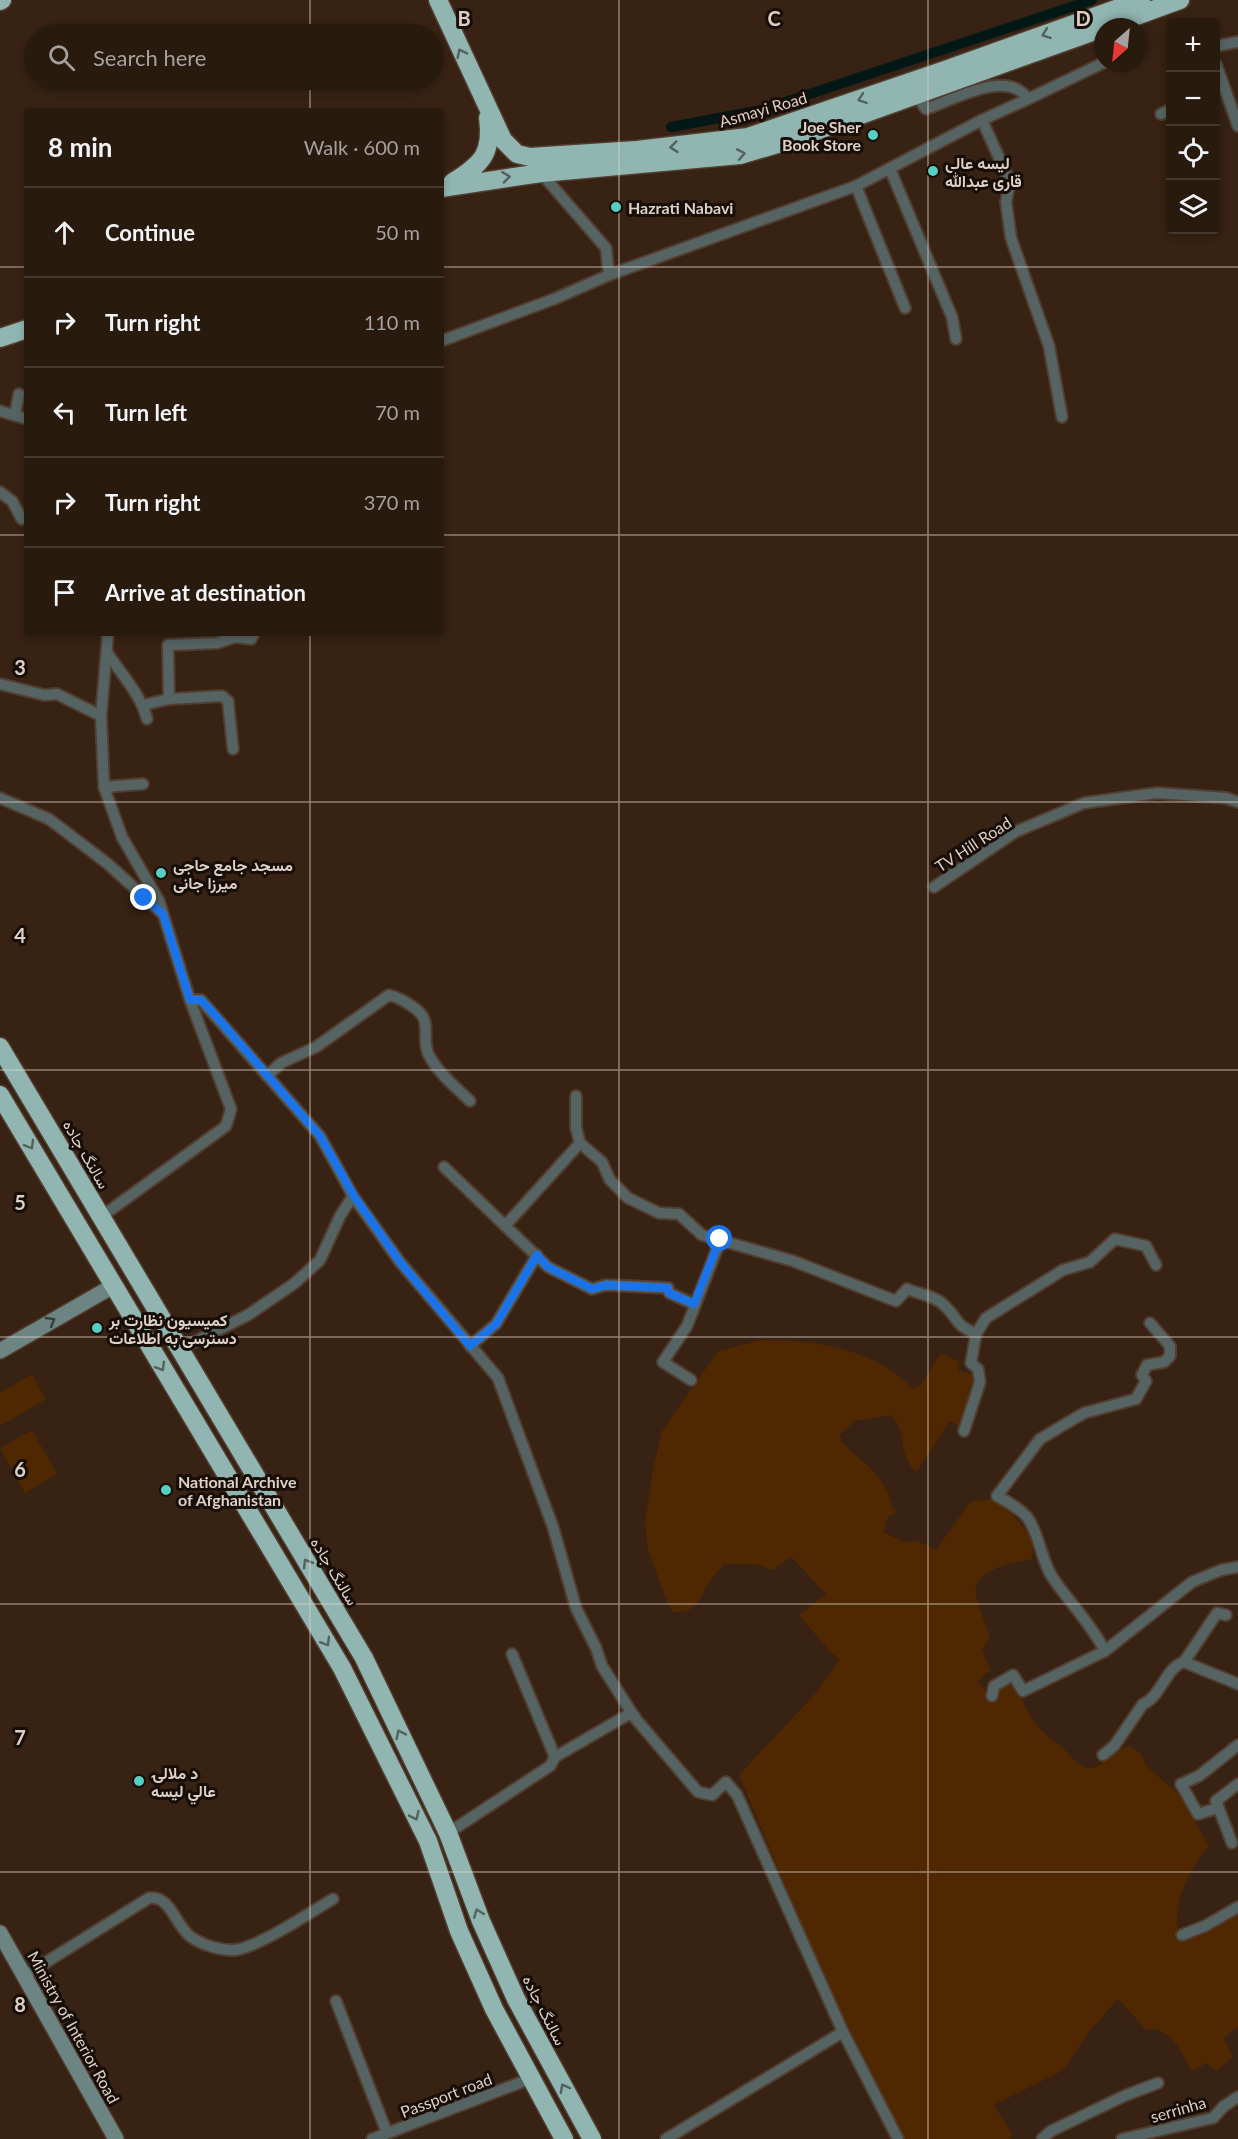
<!DOCTYPE html>
<meta charset="utf-8">
<style>
:root{--surface:#291a0e;--page:#35271c;--text:#f1f3f6;--muted:#a5a19e;--line:#45382e}
body{margin:0;font-family:Lato,Vazirmatn,sans-serif;background:var(--page);color:var(--text)}
.controls{position:absolute;right:18px;top:18px;display:grid;overflow:hidden;border-radius:6px;box-shadow:0 3px 9px #0003}
.controls button{width:54px;height:54px;display:grid;place-items:center;padding:0;border:0;border-bottom:2px solid var(--line);background:var(--surface);color:var(--text);font:30px sans-serif}
.compass{position:absolute;left:1094px;top:18px;width:54px;height:54px;border-radius:50%;background:var(--surface);box-shadow:0 3px 9px #0003;rotate:207deg}
.stop{position:absolute;width:18px;height:18px;margin:-14px;border:4px solid #1a73e8;border-radius:50%;background:#fff}
.stop.end{background:#1a73e8;border-color:#fff;box-shadow:0 2px 6px #0008}
.list{margin:0;padding:0;list-style:none}
h2{display:flex;justify-content:space-between;align-items:center;height:78px;margin:0;padding:0 24px;font-size:26px}
h2 small{font-size:20px;font-weight:400;color:var(--muted)}
.list li{display:grid;grid-template-columns:39px 1fr auto;gap:18px;align-items:center;box-sizing:border-box;height:90px;padding:0 24px;border-top:2px solid var(--line)}
.list b{display:block;font-size:22px;white-space:nowrap}
.list em{font-size:20px;font-style:normal;color:var(--muted)}
.icon{flex:none;width:33px;height:33px;fill:none;stroke:currentColor;stroke-width:2;stroke-linecap:round;stroke-linejoin:round}
.map{position:relative;flex:none;width:1238px;height:2139px;overflow:hidden}
.search{position:absolute;background:var(--surface);box-shadow:0 3px 9px #0003;left:24px;top:24px;width:420px;height:66px;display:flex;align-items:center;gap:15px;box-sizing:border-box;padding:0 21px;border-radius:33px;color:var(--muted);font-size:22px}
.panel{position:absolute;background:var(--surface);box-shadow:0 3px 9px #0003;left:24px;top:108px;width:420px;height:528px;border-radius:6px}
.map>svg:first-child{display:block}
</style>
<div class="map">
<svg width="1238" height="2139" viewBox="0 0 1238 2139">
<rect width="100%" height="100%" fill="#372213"/>
<!-- green -->
<g fill="#4f2701">
<path d="M760,1340C802,1340 843,1344 881,1364C893,1370 904,1381 914,1389L921,1385L941,1353L959,1362L958,1370L974,1374C973,1390 969,1412 958,1426L949,1422L916,1473C895,1449 910,1437 891,1415L855,1421L840,1435L841,1442C863,1462 887,1477 892,1507L897,1512L888,1517L884,1532L903,1542L918,1541L936,1550L970,1502L992,1499C1010,1512 1040,1534 1031,1560C1015,1561 970,1571 976,1595C979,1609 985,1623 990,1637L982,1650L991,1672H987L978,1682L989,1695L1010,1680L1016,1684C1023,1701 1029,1718 1043,1732C1049,1739 1059,1743 1065,1750C1072,1757 1080,1768 1091,1768C1101,1769 1113,1748 1131,1746L1142,1755L1146,1766L1181,1796L1209,1846C1188,1872 1170,1905 1180,1940L1200,1934L1238,1912V2027L1224,2038L1233,2057L1216,2071L1206,2063L1192,2071C1180,2052 1171,2025 1146,2030L1118,1999L1089,2032L1064,2070L994,2105L1013,2135L1009,2139H905L827,1984L739,1775L814,1695L840,1659L830,1652L799,1615L826,1594L791,1557L772,1570L756,1564H724C719,1571 712,1577 708,1584C699,1600 695,1614 674,1612L669,1606L648,1550L645,1522L654,1464L662,1431L718,1351Z"/>
<polygon points="32,1374 46,1399 0,1426 0,1393"/>
<polygon points="32,1430 57,1474 25,1493 0,1448"/>
</g>
<g fill="none" stroke-linecap="round" stroke-linejoin="round">
<!-- canal -->
<polyline stroke="#011816" stroke-width="10" points="671,127 761,110 1092,0"/>
<defs>
<g id="street">
<polyline points="1216,46 1238,42"/>
<polyline points="1216,64 1238,126"/>
<polyline points="1028,99 1103,63"/>
<polyline points="1161,114 1170,110"/>
<polyline points="982,120 1010,182 1006,202 1011,238 1049,346 1062,417"/>
<polyline points="890,169 952,317 956,339"/>
<polyline points="541,173 606,248 609,275"/>
<polyline points="856,186 905,308"/>
<path d="M441,341L554,299L609,275L856,186L982,120L1028,99C1008,68 953,100 926,109L916,95"/>
<polyline points="0,411 27,419"/>
<polyline points="15,414 19,394"/>
<polyline points="0,492 12,501 22,519"/>
<path d="M108,654C122,675 141,695 147,719"/>
<polyline points="0,684 44,695 57,694 101,716"/>
<polyline points="169,699 168,645 217,643 235,637 251,639 254,633"/>
<polyline points="143,705 169,699 222,696 228,701 233,749"/>
<polyline points="104,787 143,784"/>
<polyline points="0,798 49,819 108,864 163,914"/>
<polyline points="934,887 1015,832 1084,803 1157,793 1226,798 1238,802"/>
<polyline points="190,1000 201,1000 320,1136 353,1196 400,1262 498,1378 553,1527 576,1608 596,1648 602,1666 635,1718 698,1792 712,1795 726,1782 737,1795 843,2032 898,2139"/>
<path d="M267,1076L281,1063L316,1047L389,995C400,998 424,1010 425,1023C427,1036 423,1047 431,1059C441,1076 457,1088 470,1101"/>
<path d="M576,1096V1128L580,1143L602,1162L610,1180L628,1198L659,1213L679,1214L702,1235L793,1261L896,1301L907,1289C919,1294 936,1296 945,1306C961,1322 953,1323 976,1334"/>
<polyline points="444,1167 548,1267 592,1289 606,1285 668,1288 669,1293 694,1304"/>
<polyline points="101,1217 226,1126 231,1109 190,1000 159,901 122,837 104,787 101,716 108,633"/>
<polyline points="505,1226 580,1143"/>
<polyline points="470,1346 496,1324 537,1255"/>
<polyline points="180,1349 248,1315 295,1283 320,1260 340,1216 353,1196"/>
<polyline points="691,1380 663,1362 687,1326 720,1241"/>
<polyline points="964,1431 980,1382 978,1369 971,1363 976,1334 986,1318 1063,1270 1090,1262 1115,1239 1146,1246 1156,1265"/>
<path d="M1105,1651C1091,1624 1071,1604 1055,1581C1041,1563 1040,1534 1027,1517C1019,1508 1008,1502 997,1496L1040,1439L1084,1413L1136,1399L1146,1381L1142,1375L1147,1365L1164,1362L1170,1356V1346L1150,1323"/>
<polyline points="512,1654 555,1757"/>
<polyline points="1184,1662 1238,1684"/>
<polyline points="992,1696 994,1686 1013,1675 1023,1691 1105,1651 1192,1582 1221,1570 1238,1567"/>
<polyline points="1238,1745 1199,1776 1181,1784 1198,1814 1218,1808 1216,1801 1238,1784"/>
<path d="M1103,1755L1114,1746L1143,1704C1160,1698 1166,1667 1184,1662L1217,1613L1226,1615"/>
<polyline points="1216,1801 1232,1843"/>
<polyline points="448,1833 550,1766 555,1757 631,1713 635,1717"/>
<polyline points="1182,1935 1205,1926 1238,1907"/>
<path d="M24,1976L149,1898C171,1895 176,1927 191,1937C202,1945 222,1951 235,1950C261,1946 309,1913 333,1899"/>
<polyline points="336,2001 387,2133"/>
<polyline points="372,2139 530,2079"/>
<polyline points="666,2139 843,2032"/>
<polyline points="1042,2139 1051,2131 1124,2096 1158,2083"/>
<polyline points="1122,2139 1213,2118 1224,2106 1238,2097"/>
</g>
<g id="secondary">
<polyline points="0,1351 113,1286"/>
<polyline points="0,1933 116,2139"/>
</g>
<g id="highway">
<polyline points="438,0 503,140 517,154 530,157 637,150 748,137 945,70 1141,0"/>
<polyline points="0,1 2,0"/>
<polyline points="1106,27 1180,0"/>
<path d="M453,182C482,164 493,153 488,118"/>
<polyline points="441,188 541,173 740,155 791,140 1103,28"/>
<polyline points="0,338 27,329"/>
<polyline points="0,1047 364,1658 448,1833 481,1921 516,1999 592,2139"/>
<polyline points="0,1095 342,1668 428,1841 459,1931 494,2009 564,2139"/>
</g>
</defs>
<!-- street casing -->
<use href="#street" stroke="#523e30" stroke-width="14"/>
<!-- secondary casing -->
<use href="#secondary" stroke="#523e30" stroke-width="18"/>
<!-- highway casing -->
<use href="#highway" stroke="#523e30" stroke-width="21"/>
<!-- street -->
<use href="#street" stroke="#556362" stroke-width="10"/>
<!-- secondary -->
<use href="#secondary" stroke="#6d8582" stroke-width="15"/>
<!-- highway -->
<use href="#highway" stroke="#91b6b2" stroke-width="18"/>
</g>
<!-- one-way arrows -->
<defs><path id="oneway-chevron" d="M-2-3.5L2.5 0L-2 3.5" fill="none" stroke-width="1.6" stroke-linecap="round" stroke-linejoin="round" transform="scale(1.5)"/></defs>
<g stroke="#54625d">
<use href="#oneway-chevron" transform="translate(1046 34) rotate(160)"/>
<use href="#oneway-chevron" transform="translate(461 53) rotate(-116)"/>
<use href="#oneway-chevron" transform="translate(862 99) rotate(161)"/>
<use href="#oneway-chevron" transform="translate(674 147) rotate(174)"/>
<use href="#oneway-chevron" transform="translate(741 154) rotate(-11)"/>
<use href="#oneway-chevron" transform="translate(506 177) rotate(-7)"/>
<use href="#oneway-chevron" transform="translate(30 1145) rotate(60)"/>
<use href="#oneway-chevron" transform="translate(161 1367) rotate(59)"/>
<use href="#oneway-chevron" transform="translate(307 1563) rotate(-121)"/>
<use href="#oneway-chevron" transform="translate(326 1642) rotate(59)"/>
<use href="#oneway-chevron" transform="translate(400 1734) rotate(-116)"/>
<use href="#oneway-chevron" transform="translate(415 1816) rotate(64)"/>
<use href="#oneway-chevron" transform="translate(478 1913) rotate(-111)"/>
<use href="#oneway-chevron" transform="translate(564 2088) rotate(-118)"/>
</g>
<use stroke="#393e39" href="#oneway-chevron" transform="translate(51 1321) rotate(-30)"/>
<g fill="none" stroke-linecap="round" stroke-linejoin="round">
<!-- route -->
<polyline stroke="#1a73e8" stroke-width="8" points="144,898 163,914 190,1000 201,1000 209,1008 320,1136 354,1196 400,1262 470,1346 496,1324 537,1255 548,1267 592,1289 606,1285 668,1288 669,1293 694,1304 720,1239"/>
</g>
<!-- grid -->
<path fill="none" stroke="#ded0c7" stroke-width="1.5" stroke-opacity="0.55" d="M310,0V34M619,0V2139M928,0V2139M310,80V111M0,267H27M441,267H1238M0,535H27M441,535H1238M310,633V2139M0,802H1238M0,1070H1238M0,1337H1238M0,1604H1238M0,1872H1238"/>
<!-- markers -->
<g fill="#56cec3" stroke="#170e08" stroke-width="2">
<circle cx="873" cy="135" r="6"/>
<circle cx="933" cy="171" r="6"/>
<circle cx="616" cy="207" r="6"/>
<circle cx="161" cy="873" r="6"/>
<circle cx="97" cy="1328" r="6"/>
<circle cx="166" cy="1490" r="6"/>
<circle cx="139" cy="1781" r="6"/>
</g>
<g text-anchor="middle" dominant-baseline="central" stroke-width="6" stroke-linejoin="round" paint-order="stroke">
<!-- street labels -->
<g font-size="16" fill="#ded0c7" stroke="#170e08">
<text transform="translate(763 109) rotate(-16)">Asmayi Road</text>
<text transform="translate(973 844) rotate(-33)">TV Hill Road</text>
<text transform="translate(87 1154) rotate(60)">سالنگ جاده</text>
<text transform="translate(335 1571) rotate(59)">سالنگ جاده</text>
<text transform="translate(545 2010) rotate(63)">سالنگ جاده</text>
<text transform="translate(74 2027) rotate(61)">Ministry of Interior Road</text>
<text transform="translate(446 2095) rotate(-21)">Passport road</text>
<text transform="translate(1178 2109) rotate(-16)">serrinha</text>
</g>
<!-- poi labels -->
<g font-size="16" font-weight="bold" fill="#ded0c7" stroke="#170e08" text-anchor="start">
<text x="861" y="126" text-anchor="end">Joe Sher<tspan x="861" dy="18">Book Store</tspan></text>
<text x="945" y="162">لیسه عالی<tspan x="945" dy="18">قاری عبدالله</tspan></text>
<text x="628" y="207">Hazrati Nabavi</text>
<text x="173" y="864">مسجد جامع حاجی<tspan x="173" dy="18">میرزا جانی</tspan></text>
<text x="109" y="1319">کمیسیون نظارت بر<tspan x="109" dy="18">دسترسی به اطلاعات</tspan></text>
<text x="178" y="1481">National Archive<tspan x="178" dy="18">of Afghanistan</tspan></text>
<text x="151" y="1772">د ملالۍ<tspan x="151" dy="18">عالي لیسه</tspan></text>
</g>
</g>
<g font-size="20" text-anchor="middle" font-weight="bold" fill="#ded0c7" stroke="#170e08" stroke-width="6" stroke-linejoin="round" paint-order="stroke">
<text x="464" y="26">B</text>
<text x="774" y="26">C</text>
<text x="1083" y="26">D</text>
<text x="20" y="675">3</text>
<text x="20" y="943">4</text>
<text x="20" y="1210">5</text>
<text x="20" y="1477">6</text>
<text x="20" y="1745">7</text>
<text x="20" y="2012">8</text>
</g>
</svg>
<div class="controls">
<button>+</button>
<button>−</button>
<button><svg class="icon" aria-label="locate" viewBox="0 0 24 24"><circle cx="12" cy="12" r="6"/><path d="M12 2v4M12 18v4M2 12h4M18 12h4"/></svg></button>
<button><svg class="icon" aria-label="layers" viewBox="0 0 24 24"><path d="M12 4l9 5-9 5-9-5zM3 14l9 5 9-5"/></svg></button>
</div>
<svg class="compass" viewBox="-18 -18 36 36"><path d="M0-13l5 13h-10z" fill="#e53935"/><path d="M0 13l5-13h-10z" fill="#a5a19e"/></svg>
<div class="stop" style="left:720px;top:1239px"></div>
<div class="stop end" style="left:144px;top:898px"></div>
<div class="search"><svg class="icon" aria-label="search" viewBox="0 0 24 24"><circle cx="10" cy="10" r="6"/><path d="M15 15l6 6"/></svg>Search here</div>
<section class="panel">
<h2>8 min<small>Walk · 600 m</small></h2>
<ul class="list">
<li><svg class="icon" aria-label="ahead" viewBox="0 0 24 24"><path d="M12 20V5M6 11l6-6 6 6"/></svg><div><b>Continue</b></div><em>50 m</em></li>
<li><svg class="icon" aria-label="right" viewBox="0 0 24 24"><path d="M7 20v-9h11M14 6l5 5-5 5"/></svg><div><b>Turn right</b></div><em>110 m</em></li>
<li><svg class="icon" aria-label="left" viewBox="0 0 24 24"><path d="M17 20v-9H6M10 6l-5 5 5 5"/></svg><div><b>Turn left</b></div><em>70 m</em></li>
<li><svg class="icon" aria-label="right" viewBox="0 0 24 24"><path d="M7 20v-9h11M14 6l5 5-5 5"/></svg><div><b>Turn right</b></div><em>370 m</em></li>
<li><svg class="icon" aria-label="arrive" viewBox="0 0 24 24"><path d="M6 21V4h12l-3 4 3 4H6"/></svg><div><b>Arrive at destination</b></div></li>
</ul>
</section>
</div>
